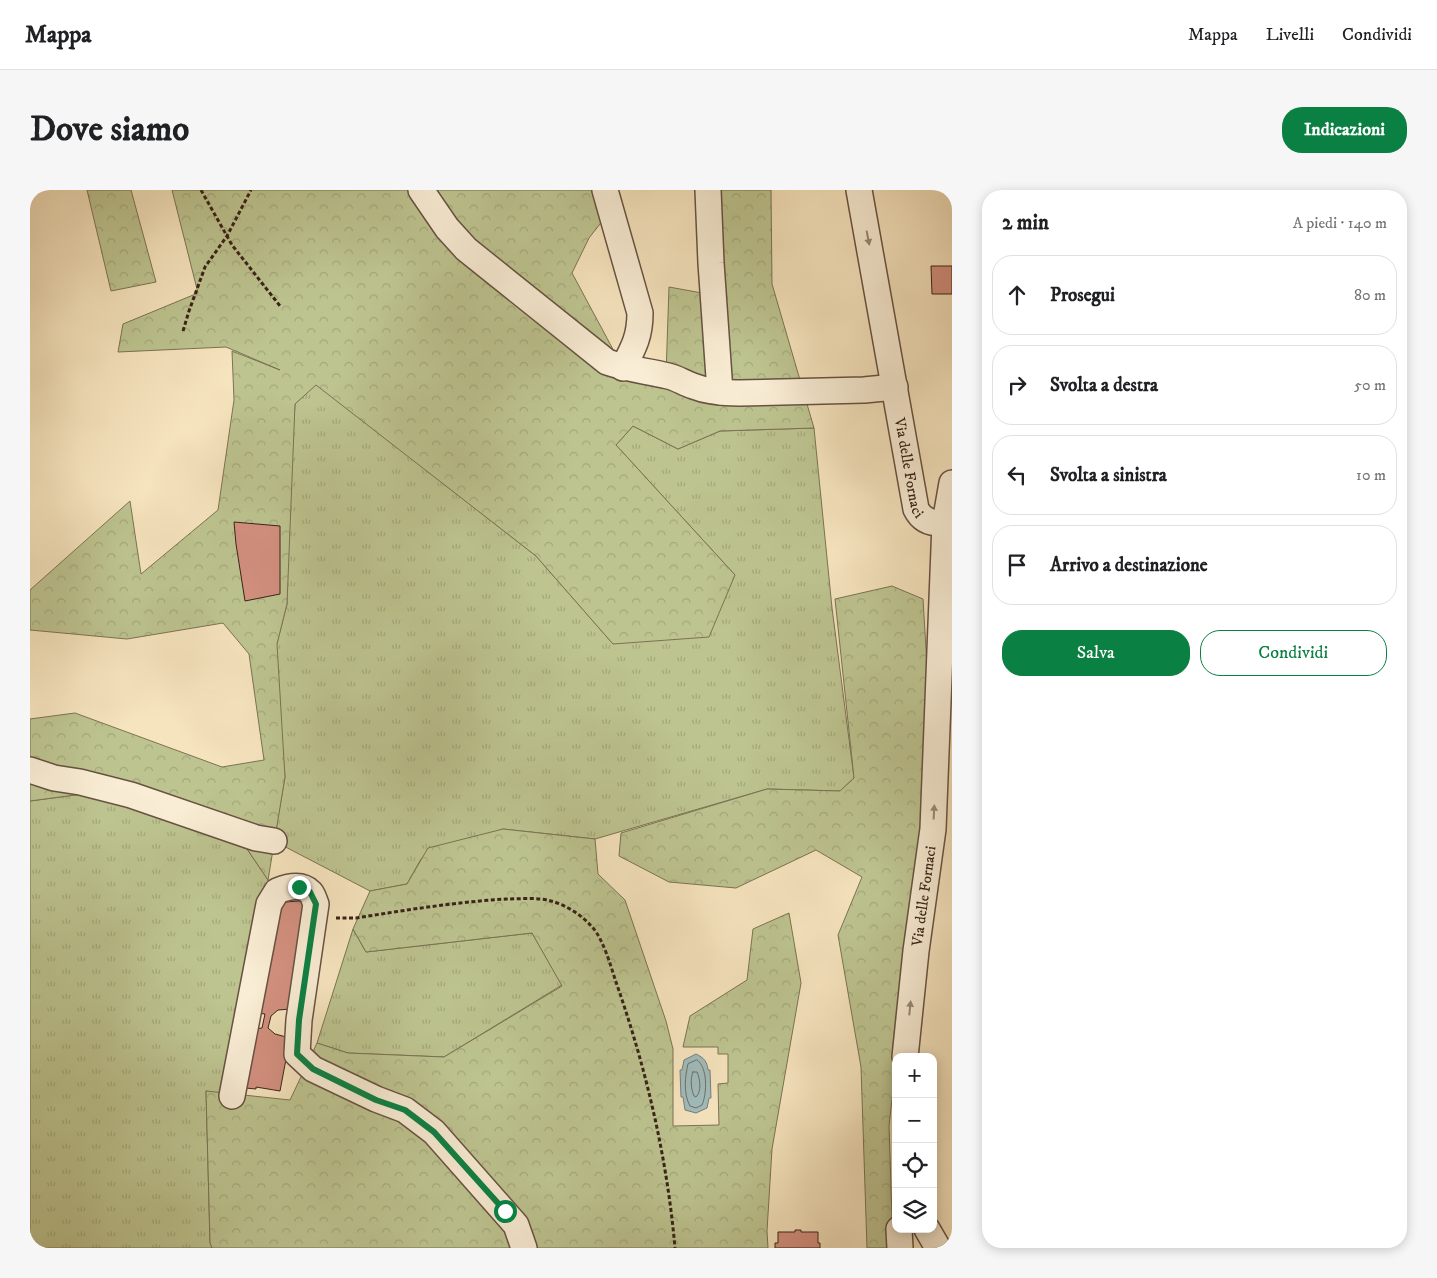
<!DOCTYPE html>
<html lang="it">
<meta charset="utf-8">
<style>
:root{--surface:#fff;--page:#f6f6f6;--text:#202124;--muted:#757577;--line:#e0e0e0;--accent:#0b8043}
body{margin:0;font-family:"IM FELL DW Pica",serif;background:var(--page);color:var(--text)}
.controls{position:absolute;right:15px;bottom:15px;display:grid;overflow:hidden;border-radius:10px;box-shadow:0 2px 12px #0003}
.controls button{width:45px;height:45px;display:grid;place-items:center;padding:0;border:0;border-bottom:1px solid var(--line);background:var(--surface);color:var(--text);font:25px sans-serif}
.stop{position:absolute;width:15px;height:15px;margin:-11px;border:4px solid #0b8043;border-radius:50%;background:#fff}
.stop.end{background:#0b8043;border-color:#fff;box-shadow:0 1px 5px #0008}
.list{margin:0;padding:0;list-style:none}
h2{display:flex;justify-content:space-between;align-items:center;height:65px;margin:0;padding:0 20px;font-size:21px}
h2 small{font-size:16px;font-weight:400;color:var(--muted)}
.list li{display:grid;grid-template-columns:32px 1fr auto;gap:15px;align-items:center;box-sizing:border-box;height:80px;margin:0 10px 10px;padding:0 10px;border:1px solid var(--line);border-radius:20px}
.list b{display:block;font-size:19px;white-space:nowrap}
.list em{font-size:16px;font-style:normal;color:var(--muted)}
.actions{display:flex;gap:10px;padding:15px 20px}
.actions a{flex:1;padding:11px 0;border:1px solid var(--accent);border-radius:20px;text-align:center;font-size:18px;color:var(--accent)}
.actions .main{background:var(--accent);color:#fff}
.icon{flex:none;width:28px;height:28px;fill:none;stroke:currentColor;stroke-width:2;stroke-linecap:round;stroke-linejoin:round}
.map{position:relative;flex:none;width:922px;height:1058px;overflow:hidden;border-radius:20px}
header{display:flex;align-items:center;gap:30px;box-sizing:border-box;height:70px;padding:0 25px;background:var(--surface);border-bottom:1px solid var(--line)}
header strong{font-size:24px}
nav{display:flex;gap:28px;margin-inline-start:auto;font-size:18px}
.intro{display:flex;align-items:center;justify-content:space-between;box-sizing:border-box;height:120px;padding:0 30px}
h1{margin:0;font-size:35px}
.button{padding:12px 22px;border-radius:20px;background:var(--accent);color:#fff;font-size:18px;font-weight:700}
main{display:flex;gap:30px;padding:0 30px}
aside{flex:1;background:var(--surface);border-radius:20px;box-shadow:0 2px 12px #0003}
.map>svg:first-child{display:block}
</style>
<header>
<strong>Mappa</strong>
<nav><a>Mappa</a><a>Livelli</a><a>Condividi</a></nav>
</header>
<div class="intro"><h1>Dove siamo</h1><a class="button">Indicazioni</a></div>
<main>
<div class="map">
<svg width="922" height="1058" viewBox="0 0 922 1058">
<defs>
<pattern id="grass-tufts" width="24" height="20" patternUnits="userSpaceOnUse" patternTransform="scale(1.25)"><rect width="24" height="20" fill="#bdc490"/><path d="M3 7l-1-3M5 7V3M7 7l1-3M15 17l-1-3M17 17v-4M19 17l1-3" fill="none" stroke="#a3a87c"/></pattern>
<pattern id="forest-crowns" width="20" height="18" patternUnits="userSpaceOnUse" patternTransform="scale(1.25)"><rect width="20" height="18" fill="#bdc490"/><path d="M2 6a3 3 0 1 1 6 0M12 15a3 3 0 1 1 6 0" fill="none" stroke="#a3a87c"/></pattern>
</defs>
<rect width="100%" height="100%" fill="#f6e4be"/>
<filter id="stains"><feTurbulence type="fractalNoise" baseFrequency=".004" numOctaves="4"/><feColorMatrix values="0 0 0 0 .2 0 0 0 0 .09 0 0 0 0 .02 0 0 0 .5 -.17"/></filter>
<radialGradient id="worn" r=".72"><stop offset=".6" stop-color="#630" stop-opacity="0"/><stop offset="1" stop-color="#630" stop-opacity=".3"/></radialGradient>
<!-- grass -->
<g fill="url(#grass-tufts)" stroke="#7b7354">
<polygon points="286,194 506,366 583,454 705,385 586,255 603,236 648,259 690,241 784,238 802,418 824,588 810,601 737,599 565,649 473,639 391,669 377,694 340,701 244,651 255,587 244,465 257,414 257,334 265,214"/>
<polygon points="105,597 204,640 238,690 202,906 176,901 180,1052 182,1058 0,1058 0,611"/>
<polygon points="323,739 336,762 502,743 532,795 414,867 318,863 287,853"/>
</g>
<!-- forest -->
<g fill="url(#forest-crowns)" stroke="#7b7354">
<polygon points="57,0 101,0 126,92 81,101"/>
<polygon points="142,0 575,0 581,20 559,48 542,83 593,178 636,185 639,97 683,105 678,0 741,0 742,94 784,238 690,241 648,259 603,236 586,255 705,385 679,447 583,454 506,366 286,195 265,214 257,414 247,454 255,587 238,690 201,635 105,597 0,611 0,529 45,523 192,577 234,570 219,464 193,433 97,449 0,440 0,400 100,311 111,384 188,320 204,210 202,161 250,180 196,157 88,162 93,134 168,103"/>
<polygon points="862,396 893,409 902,559 859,936 863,1058 837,1058 831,877 808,745 832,687 786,660 706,698 639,692 589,666 591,643 737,599 810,601 824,588 805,409"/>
<polygon points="473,639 565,649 568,684 595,710 636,831 643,859 643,936 689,935 688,894 698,893 698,864 688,864 688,857 653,857 660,826 717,790 723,739 759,723 771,793 742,959 737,1041 738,1058 182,1058 180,1053 176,901 260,910 287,853 318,863 414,867 532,796 502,743 336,762 323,739 340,701 377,694 398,658"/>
</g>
<!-- water -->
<path fill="#a1bcbc" stroke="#777e7b" d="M666,864C674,868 677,871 678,880H680L681,908H679L677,918L666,923L655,920L653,907H651L650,880H652L654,870Z"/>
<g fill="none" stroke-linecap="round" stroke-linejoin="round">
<!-- shore -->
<g stroke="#6d6f6a" stroke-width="1">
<path d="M667,870C678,877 677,904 672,915L666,918L660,916C653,903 655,887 658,874Z"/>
<path d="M663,882H667C670,889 672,901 666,907L664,906C661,899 660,889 663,882Z"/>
</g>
</g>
<!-- building -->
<g fill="#d3907f" stroke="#392219">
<polygon points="901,76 922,76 922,104 902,104"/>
<polygon points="204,332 250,336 250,404 215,411 206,354"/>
<polygon points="279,710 261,819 248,820 241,826 238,838 245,844 260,848 250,901 226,897 226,899 216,898 225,839 232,838 235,824 228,823 245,713"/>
<polygon points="765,1040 771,1040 771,1042 788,1042 788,1053 790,1053 790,1058 745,1058 745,1053 748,1053 748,1042 765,1042"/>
</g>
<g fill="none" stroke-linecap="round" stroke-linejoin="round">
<defs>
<g id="minor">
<path d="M391,0L417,38L436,59L577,172C597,179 617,181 638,186C647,188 654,193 663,196C678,202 693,203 709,203L834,200L865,197"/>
<path d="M575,0L610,123C610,146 604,157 593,178"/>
<polyline points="678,0 681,73 690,202"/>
<path id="s1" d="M829,0L886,319C892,331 903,334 915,333"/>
<polyline points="0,580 24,588 50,592 101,605 226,648 244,651"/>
<path id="s2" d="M875,867L886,761L903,639L915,333L922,293"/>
<path d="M202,906L239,714L247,701C257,697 271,693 280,702C283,704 284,710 286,714L269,830L267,864L283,879L346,909L375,920L404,942L486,1035L494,1058"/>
<polyline points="869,1039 870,1058"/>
<polyline points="897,1039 908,1058"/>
</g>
</defs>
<!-- minor casing -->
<use href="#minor" stroke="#685242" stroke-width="28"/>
<!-- path -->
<g stroke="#392219" stroke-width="3" stroke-dasharray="4 2.5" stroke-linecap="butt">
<polyline points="171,0 202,55 250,116"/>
<polyline points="153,141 159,121 175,77 197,46 221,0"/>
<path d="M306,728H326C376,720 426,712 476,709C490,709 508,707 521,711C536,715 552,725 562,737C573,748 581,777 586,792C616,878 637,967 645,1058"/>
</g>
<!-- minor -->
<use href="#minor" stroke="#f9edd5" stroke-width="25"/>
</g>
<!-- one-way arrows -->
<defs><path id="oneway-solid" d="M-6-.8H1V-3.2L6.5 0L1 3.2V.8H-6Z" transform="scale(1.25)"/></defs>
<g fill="#987">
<use href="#oneway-solid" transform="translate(838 48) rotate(79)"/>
<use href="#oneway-solid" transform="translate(904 622) rotate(-87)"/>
<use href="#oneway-solid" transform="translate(880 818) rotate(-84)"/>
</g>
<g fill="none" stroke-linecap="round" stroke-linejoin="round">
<!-- route -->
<polyline stroke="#0b8043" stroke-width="6" points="269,697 280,702 286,714 269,830 267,864 283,879 346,910 375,920 404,942 475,1021"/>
</g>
<g text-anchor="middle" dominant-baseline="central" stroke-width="4" stroke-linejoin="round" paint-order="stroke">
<!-- street labels -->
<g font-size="15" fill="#392219" stroke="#f9edd5">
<text stroke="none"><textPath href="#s1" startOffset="282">Via delle Fornaci</textPath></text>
<text stroke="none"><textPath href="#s2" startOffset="162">Via delle Fornaci</textPath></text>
</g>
</g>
<rect width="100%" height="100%" filter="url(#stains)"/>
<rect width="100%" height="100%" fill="url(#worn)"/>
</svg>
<div class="controls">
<button>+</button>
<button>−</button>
<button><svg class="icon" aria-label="locate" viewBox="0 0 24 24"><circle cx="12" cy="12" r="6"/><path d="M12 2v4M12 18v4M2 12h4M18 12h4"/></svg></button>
<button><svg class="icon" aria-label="layers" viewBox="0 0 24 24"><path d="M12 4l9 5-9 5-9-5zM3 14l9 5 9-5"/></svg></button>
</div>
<div class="stop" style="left:475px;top:1021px"></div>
<div class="stop end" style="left:269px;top:697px"></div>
</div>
<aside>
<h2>2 min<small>A piedi · 140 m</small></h2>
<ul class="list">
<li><svg class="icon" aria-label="ahead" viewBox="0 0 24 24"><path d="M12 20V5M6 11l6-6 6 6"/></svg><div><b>Prosegui</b></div><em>80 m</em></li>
<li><svg class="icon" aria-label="right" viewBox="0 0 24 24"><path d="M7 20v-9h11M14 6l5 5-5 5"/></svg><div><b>Svolta a destra</b></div><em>50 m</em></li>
<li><svg class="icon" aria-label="left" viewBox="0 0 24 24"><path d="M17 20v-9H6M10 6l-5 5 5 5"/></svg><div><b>Svolta a sinistra</b></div><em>10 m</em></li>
<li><svg class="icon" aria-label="arrive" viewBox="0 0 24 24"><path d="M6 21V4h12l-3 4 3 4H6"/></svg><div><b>Arrivo a destinazione</b></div></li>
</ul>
<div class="actions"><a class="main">Salva</a><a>Condividi</a></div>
</aside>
</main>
